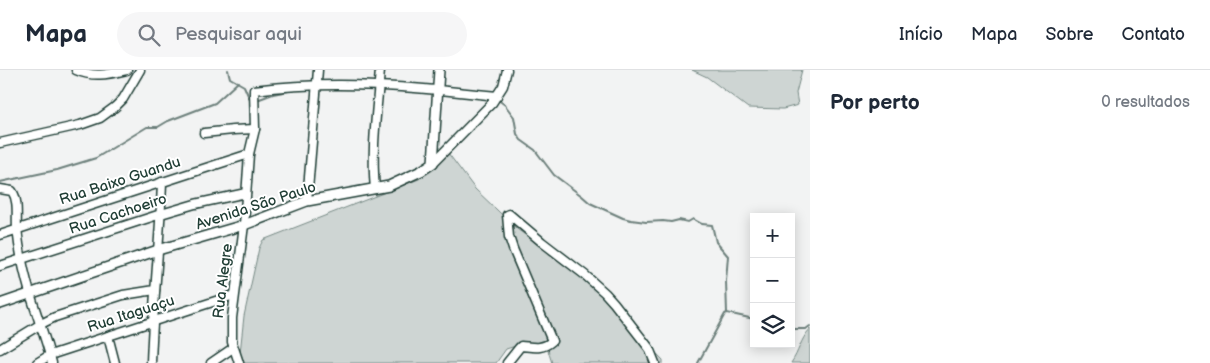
<!DOCTYPE html>
<html lang="pt">
<meta charset="utf-8">
<style>
:root{--surface:#fff;--page:#f6f6f7;--text:#1f2937;--muted:#747a83;--line:#e0e1e3}
body{margin:0;font-family:"Balsamiq Sans",sans-serif;background:var(--page);color:var(--text)}
.controls{position:absolute;right:15px;bottom:15px;display:grid;overflow:hidden;border-radius:0px;box-shadow:0 2px 12px #0003}
.controls button{width:45px;height:45px;display:grid;place-items:center;padding:0;border:0;border-bottom:1px solid var(--line);background:var(--surface);color:var(--text);font:25px sans-serif}
.list{margin:0;padding:0;list-style:none}
h2{display:flex;justify-content:space-between;align-items:center;height:65px;margin:0;padding:0 20px;font-size:21px}
h2 small{font-size:16px;font-weight:400;color:var(--muted)}
.icon{flex:none;width:28px;height:28px;fill:none;stroke:currentColor;stroke-width:2;stroke-linecap:round;stroke-linejoin:round}
.map{position:relative;flex:none;width:810px;height:293px;overflow:hidden}
header{display:flex;align-items:center;gap:30px;box-sizing:border-box;height:70px;padding:0 25px;background:var(--surface);border-bottom:1px solid var(--line)}
header strong{font-size:24px}
nav{display:flex;gap:28px;margin-inline-start:auto;font-size:18px}
.search{width:350px;height:45px;background:var(--page);display:flex;align-items:center;gap:12px;box-sizing:border-box;padding:0 18px;border-radius:28px;color:var(--muted);font-size:19px}
main{display:flex}
aside{flex:1;background:var(--surface)}
.map>svg:first-child{display:block}
</style>
<header>
<strong>Mapa</strong>
<div class="search"><svg class="icon" aria-label="search" viewBox="0 0 24 24"><circle cx="10" cy="10" r="6"/><path d="M15 15l6 6"/></svg>Pesquisar aqui</div>
<nav><a>Início</a><a>Mapa</a><a>Sobre</a><a>Contato</a></nav>
</header>
<main>
<div class="map">
<svg width="810" height="293" viewBox="0 0 810 293">
<rect width="100%" height="100%" fill="#f2f3f3"/>
<filter id="ink" filterUnits="userSpaceOnUse"><feTurbulence type="fractalNoise" baseFrequency=".02" numOctaves="2"/><feDisplacementMap in="SourceGraphic" scale="10" xChannelSelector="R" yChannelSelector="G"/><feConvolveMatrix kernelMatrix="1 2 1 2 8 2 1 2 1" color-interpolation-filters="sRGB"/></filter>
<g filter="url(#ink)">
<!-- green -->
<g fill="#ced5d3" stroke="#768984">
<polygon points="692,0 802,0 796,23 798,35 783,39 748,38 707,7"/>
<polygon points="448,83 475,119 517,159 583,207 663,290 663,293 552,293 546,274 522,274 506,279 496,293 244,293 240,283 244,246 259,178 263,170 419,109"/>
<path d="M810,259V293H791C799,282 800,270 810,259Z"/>
</g>
<g fill="none" stroke-linecap="round" stroke-linejoin="round">
<!-- stream -->
<g stroke="#6d807b" stroke-width="2">
<polyline points="228,0 230,8 244,16 250,30 252,30"/>
<polyline points="497,29 505,35 514,47 517,64 521,70 535,80 554,105 582,126 590,133 623,148 631,150 646,152 663,151 671,152 679,150 688,152 693,149 702,154 712,155 716,172 728,186 726,211 727,243 725,244 698,293"/>
<polyline points="257,30 273,24 294,20"/>
<polyline points="0,112 57,100 96,88 147,57 158,57 168,51 215,33 238,12"/>
<polyline points="727,243 754,249"/>
<polyline points="791,259 806,259 810,256"/>
</g>
<defs>
<g id="minor">
<path d="M76,0C94,8 109,4 127,0"/>
<polyline points="204,63 233,60 255,59"/>
<polyline points="0,73 80,55 100,48 115,37 123,29 140,0"/>
<polyline points="433,93 492,33 503,16 507,0"/>
<path d="M0,119L12,121C19,131 16,146 17,158C19,180 24,202 30,223C37,246 46,269 52,293"/>
<path d="M375,119C371,78 377,41 380,0"/>
<polyline points="307,131 318,0"/>
<polyline points="0,165 249,84"/>
<polyline points="0,196 161,144 195,134 246,123"/>
<polyline points="108,266 115,293"/>
<polyline points="0,279 41,254 55,247 123,225 155,220"/>
<polyline points="37,293 50,285 234,225"/>
<path d="M151,293C153,233 160,172 162,112"/>
<polyline points="211,293 233,278"/>
<path d="M239,293L232,272V248L244,155L249,84L255,59L254,20C335,10 416,17 497,26"/>
<path d="M507,293L519,278L521,276C533,277 542,280 552,271L513,179L509,167L507,145L509,144L542,172L585,205L605,223L614,233L649,278L655,293"/>
</g>
<polyline id="tertiary" points="0,234 158,180 244,155 307,131 389,116 421,101 433,93 439,0"/>
</defs>
<!-- minor casing -->
<use href="#minor" stroke="#1f3d34" stroke-width="11"/>
<!-- tertiary casing -->
<use href="#tertiary" stroke="#1f3d34" stroke-width="12"/>
<!-- minor -->
<use href="#minor" stroke="#fff" stroke-width="8"/>
<!-- tertiary -->
<use href="#tertiary" stroke="#fff" stroke-width="9"/>
</g>
</g>
<g text-anchor="middle" dominant-baseline="central" stroke-width="4" stroke-linejoin="round" paint-order="stroke">
<!-- street labels -->
<g font-size="15" fill="#1f3d34" stroke="#fff">
<text transform="translate(120 111) rotate(-18)">Rua Baixo Guandu</text>
<text transform="translate(256 136) rotate(-18)">Avenida São Paulo</text>
<text transform="translate(118 144) rotate(-18)">Rua Cachoeiro</text>
<text transform="translate(223 211) rotate(-83)">Rua Alegre</text>
<text transform="translate(131 244) rotate(-18)">Rua Itaguaçu</text>
</g>
</g>
</svg>
<div class="controls">
<button>+</button>
<button>−</button>
<button><svg class="icon" aria-label="layers" viewBox="0 0 24 24"><path d="M12 4l9 5-9 5-9-5zM3 14l9 5 9-5"/></svg></button>
</div>
</div>
<aside>
<h2>Por perto<small>0 resultados</small></h2>
<ul class="list">
</ul>
</aside>
</main>
